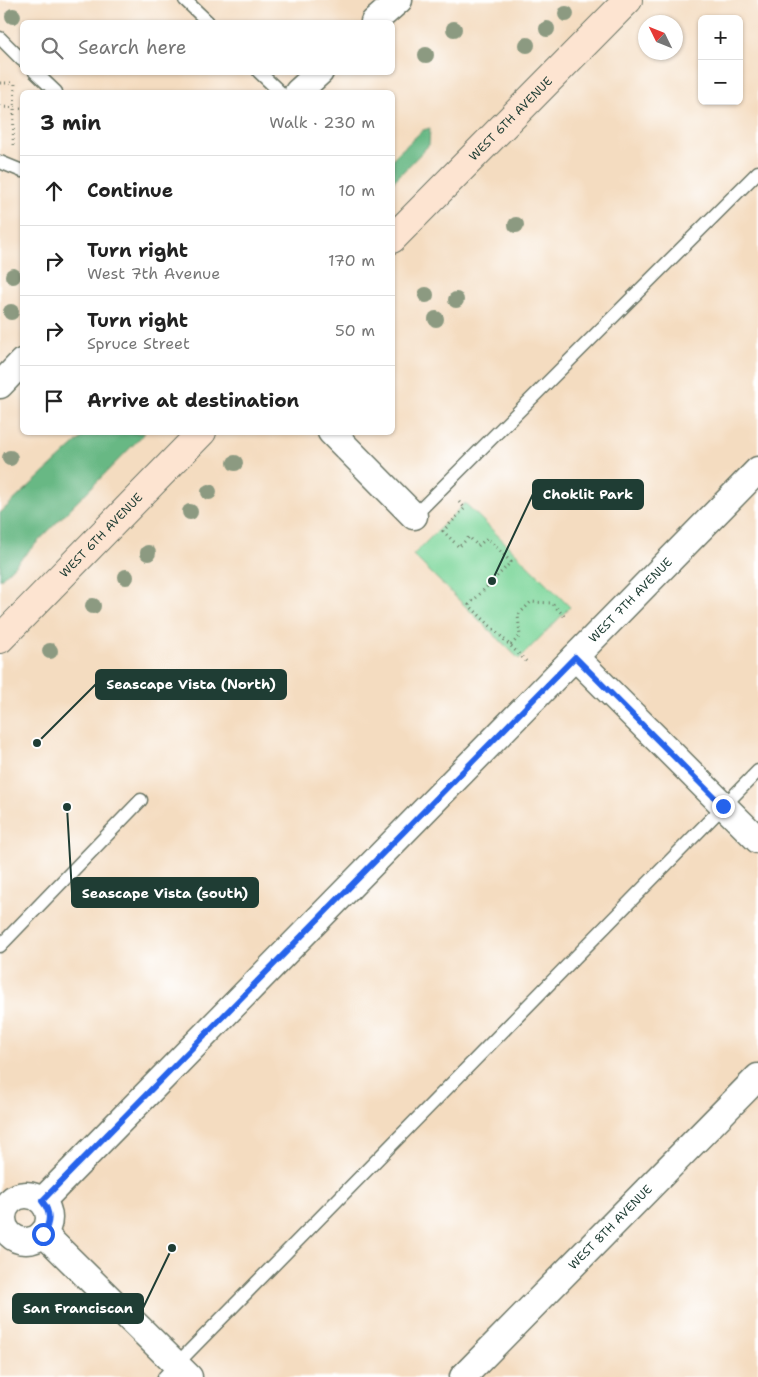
<!DOCTYPE html>
<meta charset="utf-8">
<style>
:root{--surface:#fff;--page:#f2f2f2;--text:#222;--muted:#767676;--line:#e0e0e0}
body{margin:0;font-family:"Shantell Sans",sans-serif;background:var(--page);color:var(--text)}
.controls{position:absolute;right:15px;top:15px;display:grid;overflow:hidden;border-radius:8px;box-shadow:0 1px 4px #0004}
.controls button{width:45px;height:45px;display:grid;place-items:center;padding:0;border:0;border-bottom:1px solid var(--line);background:var(--surface);color:var(--text);font:25px sans-serif}
.compass{position:absolute;left:638px;top:15px;width:45px;height:45px;border-radius:50%;background:var(--surface);box-shadow:0 1px 4px #0004;rotate:313deg}
.stop{position:absolute;width:15px;height:15px;margin:-11px;border:4px solid #2563eb;border-radius:50%;background:#fff}
.stop.end{background:#2563eb;border-color:#fff;box-shadow:0 1px 5px #0008}
.list{margin:0;padding:0;list-style:none}
h2{display:flex;justify-content:space-between;align-items:center;height:65px;margin:0;padding:0 20px;font-size:21px}
h2 small{font-size:16px;font-weight:400;color:var(--muted)}
.list li{display:grid;grid-template-columns:32px 1fr auto;gap:15px;align-items:center;box-sizing:border-box;height:70px;padding:0 20px;border-top:1px solid var(--line)}
.list b{display:block;font-size:19px;white-space:nowrap}
.list p{margin:0;font-size:16px;white-space:nowrap;color:var(--muted)}
.list em{font-size:16px;font-style:normal;color:var(--muted)}
.icon{flex:none;width:28px;height:28px;fill:none;stroke:currentColor;stroke-width:2;stroke-linecap:round;stroke-linejoin:round}
.map{position:relative;flex:none;width:758px;height:1377px;overflow:hidden}
.search{position:absolute;background:var(--surface);box-shadow:0 1px 4px #0004;left:20px;top:20px;width:375px;height:55px;display:flex;align-items:center;gap:12px;box-sizing:border-box;padding:0 18px;border-radius:8px;color:var(--muted);font-size:19px}
.panel{position:absolute;background:var(--surface);box-shadow:0 1px 4px #0004;left:20px;top:90px;width:375px;height:345px;border-radius:8px}
.map>svg:first-child{display:block}
</style>
<div class="map">
<svg width="758" height="1377" viewBox="0 0 758 1377">
<rect width="100%" height="100%" fill="#fff"/>
<filter id="ink" filterUnits="userSpaceOnUse"><feTurbulence type="fractalNoise" baseFrequency=".02" numOctaves="2"/><feDisplacementMap in="SourceGraphic" scale="10" xChannelSelector="R" yChannelSelector="G"/><feConvolveMatrix kernelMatrix="1 2 1 2 8 2 1 2 1" color-interpolation-filters="sRGB"/></filter>
<filter id="wash" filterUnits="userSpaceOnUse"><feTurbulence type="fractalNoise" baseFrequency=".0096" numOctaves="4" result="noise"/><feDisplacementMap in="SourceGraphic" scale="20" xChannelSelector="R" yChannelSelector="G"/><feGaussianBlur stdDeviation="1.12" result="paint"/><feColorMatrix in="noise" values="0 0 0 0 0 0 0 0 0 0 0 0 0 0 0 0 0 1.4 0 .05"/><feComposite in="paint" operator="in"/></filter>
<g filter="url(#wash)">
<rect width="100%" height="100%" fill="#f4dcc0"/>
<!-- green -->
<polygon fill="#7fd79c" stroke="#4f8a68" points="465,503 570,607 519,659 413,555"/>
<!-- forest -->
<g fill="#67b884" stroke="#437a5c">
<polygon points="430,128 429,145 393,182 393,158 423,130"/>
<polygon points="88,432 145,433 0,580 0,513"/>
</g>
</g>
<g filter="url(#ink)">
<g fill="none" stroke-linecap="round" stroke-linejoin="round">
<defs>
<g id="service">
<polyline points="185,0 208,22"/>
<polyline points="0,38 22,60"/>
<polyline points="35,72 56,92"/>
<polyline points="259,72 280,92"/>
<polyline points="0,162 22,171"/>
<polyline points="414,516 758,172"/>
<polyline points="0,946 141,800"/>
<polyline points="164,1377 758,771"/>
</g>
<g id="minor">
<polyline points="374,22 399,0"/>
<polyline points="298,92 320,72"/>
<polyline points="0,385 22,362"/>
<polyline points="331,432 414,516"/>
<polyline points="575,657 758,840"/>
<circle cx="26" cy="1218" r="23"/>
<path id="s1" d="M42,1201L758,470"/>
<polyline points="43,1233 189,1377"/>
<path id="s2" d="M463,1377L758,1077"/>
</g>
<g id="secondary">
<path id="s3" d="M392,239L628,0"/>
<path id="s4" d="M0,639L202,432"/>
</g>
</defs>
<!-- service casing -->
<use href="#service" stroke="#6a7565" stroke-width="15"/>
<!-- minor casing -->
<use href="#minor" stroke="#6a7565" stroke-width="29"/>
<!-- secondary casing -->
<use href="#secondary" stroke="#6a7565" stroke-width="30"/>
<!-- path -->
<g stroke="#6a7565" stroke-width="3" stroke-dasharray="1 4" stroke-linecap="butt">
<polyline points="0,83 14,83"/>
<polyline points="0,107 22,108"/>
<polyline points="13,145 15,81"/>
<polyline points="459,502 465,508 443,531 459,547 469,537 478,546 487,538 511,562 469,605 529,664"/>
<polyline points="511,645 520,636 518,615 531,602 552,603 566,618"/>
</g>
<!-- service -->
<use href="#service" stroke="#fff" stroke-width="12"/>
<!-- minor -->
<use href="#minor" stroke="#fff" stroke-width="26"/>
<!-- secondary -->
<use href="#secondary" stroke="#fde4d1" stroke-width="28"/>
</g>
<!-- trees -->
<g fill="#8c9a81">
<circle cx="566" cy="14" r="8"/>
<circle cx="13" cy="16" r="8"/>
<circle cx="454" cy="29" r="8"/>
<circle cx="547" cy="29" r="8"/>
<circle cx="527" cy="45" r="8"/>
<circle cx="426" cy="55" r="8"/>
<circle cx="516" cy="225" r="8"/>
<circle cx="13" cy="276" r="8"/>
<circle cx="426" cy="295" r="8"/>
<circle cx="456" cy="300" r="8"/>
<circle cx="11" cy="312" r="8"/>
<circle cx="436" cy="319" r="8"/>
<circle cx="10" cy="458" r="8"/>
<circle cx="235" cy="463" r="8"/>
<circle cx="209" cy="492" r="8"/>
<circle cx="190" cy="512" r="8"/>
<circle cx="148" cy="553" r="8"/>
<circle cx="126" cy="577" r="8"/>
<circle cx="93" cy="606" r="8"/>
<circle cx="50" cy="651" r="8"/>
</g>
</g>
<g fill="none" stroke-linecap="round" stroke-linejoin="round" filter="url(#ink)">
<!-- route -->
<path stroke="#2563eb" stroke-width="6" d="M43,1234C51,1222 51,1212 42,1201L575,657L723,806"/>
</g>
<g text-anchor="middle" dominant-baseline="central" stroke-width="4.5" stroke-linejoin="round" paint-order="stroke">
<!-- street labels -->
<g font-size="12" fill="#1f3d34" stroke="#fff">
<text stroke="none"><textPath href="#s3" startOffset="169">WEST 6TH AVENUE</textPath></text>
<text stroke="none"><textPath href="#s4" startOffset="145">WEST 6TH AVENUE</textPath></text>
<text stroke="none"><textPath href="#s1" startOffset="841">WEST 7TH AVENUE</textPath></text>
<text stroke="none"><textPath href="#s2" startOffset="210">WEST 8TH AVENUE</textPath></text>
</g>
</g>
<!-- callouts -->
<path fill="none" stroke="#1f3d34" stroke-width="2" d="M492 581L533 494M37 743L96 684M67 807L72 893M172 1248L143 1308"/>
<g fill="#1f3d34" stroke="#fff" stroke-width="2">
<circle cx="492" cy="581" r="5"/>
<circle cx="37" cy="743" r="5"/>
<circle cx="67" cy="807" r="5"/>
<circle cx="172" cy="1248" r="5"/>
</g>
<g fill="#1f3d34" stroke="#1f3d34" stroke-width="2">
<rect x="533" y="480" width="110" height="29" rx="5"/>
<rect x="96" y="670" width="190" height="29" rx="5"/>
<rect x="72" y="878" width="186" height="29" rx="5"/>
<rect x="13" y="1294" width="130" height="29" rx="5"/>
</g>
<g font-size="14" text-anchor="middle" font-weight="bold" fill="#fff">
<text x="588" y="499">Choklit Park</text>
<text x="191" y="689">Seascape Vista (North)</text>
<text x="165" y="898">Seascape Vista (south)</text>
<text x="78" y="1313">San Franciscan</text>
</g>
</svg>
<div class="controls">
<button>+</button>
<button>−</button>
</div>
<svg class="compass" viewBox="-18 -18 36 36"><path d="M0-13l5 13h-10z" fill="#e53935"/><path d="M0 13l5-13h-10z" fill="#767676"/></svg>
<div class="stop" style="left:43px;top:1234px"></div>
<div class="stop end" style="left:723px;top:806px"></div>
<div class="search"><svg class="icon" aria-label="search" viewBox="0 0 24 24"><circle cx="10" cy="10" r="6"/><path d="M15 15l6 6"/></svg>Search here</div>
<section class="panel">
<h2>3 min<small>Walk · 230 m</small></h2>
<ul class="list">
<li><svg class="icon" aria-label="ahead" viewBox="0 0 24 24"><path d="M12 20V5M6 11l6-6 6 6"/></svg><div><b>Continue</b></div><em>10 m</em></li>
<li><svg class="icon" aria-label="right" viewBox="0 0 24 24"><path d="M7 20v-9h11M14 6l5 5-5 5"/></svg><div><b>Turn right</b><p>West 7th Avenue</p></div><em>170 m</em></li>
<li><svg class="icon" aria-label="right" viewBox="0 0 24 24"><path d="M7 20v-9h11M14 6l5 5-5 5"/></svg><div><b>Turn right</b><p>Spruce Street</p></div><em>50 m</em></li>
<li><svg class="icon" aria-label="arrive" viewBox="0 0 24 24"><path d="M6 21V4h12l-3 4 3 4H6"/></svg><div><b>Arrive at destination</b></div></li>
</ul>
</section>
</div>
